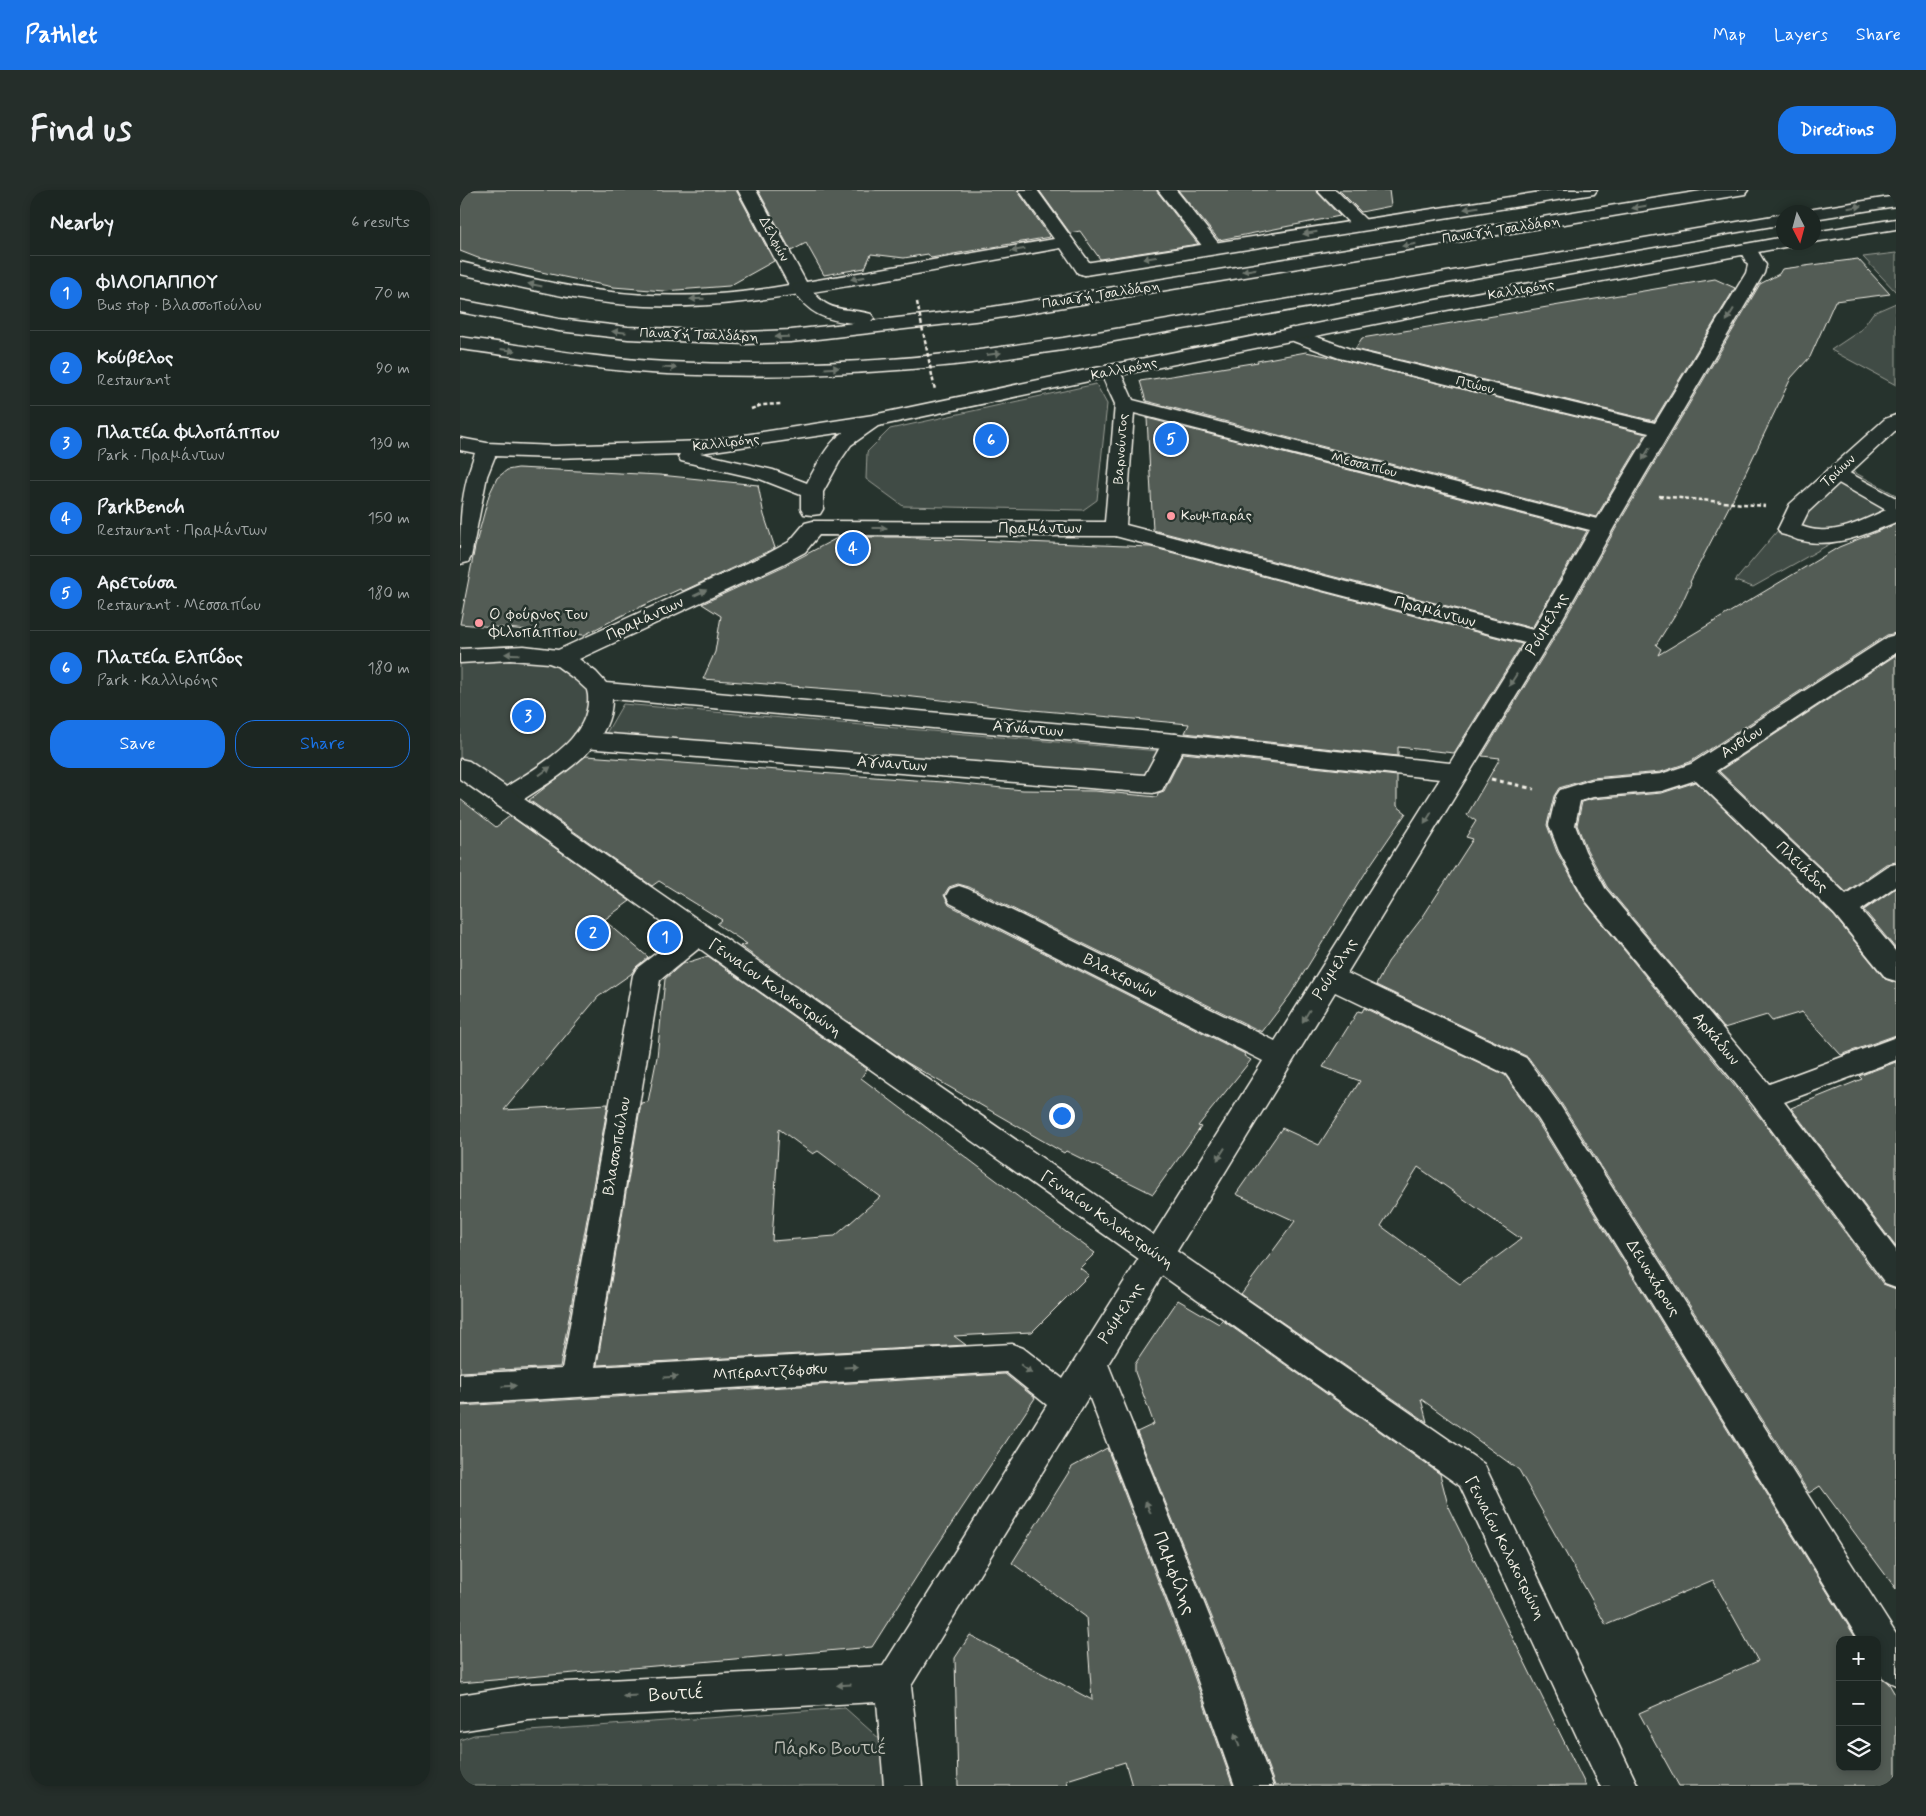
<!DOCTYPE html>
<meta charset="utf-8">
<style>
:root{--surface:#1c2622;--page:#252e2a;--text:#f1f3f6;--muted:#a0a5a5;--line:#3a4340;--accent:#1a73e8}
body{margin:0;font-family:Mynerve,sans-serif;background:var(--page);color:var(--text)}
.controls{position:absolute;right:15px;bottom:15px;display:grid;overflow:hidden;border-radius:10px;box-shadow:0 2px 8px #0003}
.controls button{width:45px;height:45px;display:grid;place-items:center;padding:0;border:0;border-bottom:1px solid var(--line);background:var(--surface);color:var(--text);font:25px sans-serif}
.compass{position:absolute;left:1316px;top:15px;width:45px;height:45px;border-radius:50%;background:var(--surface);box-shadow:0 2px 8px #0003;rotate:174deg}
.you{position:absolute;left:601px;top:925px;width:18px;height:18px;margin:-12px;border:4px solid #fff;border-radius:50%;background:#1a73e8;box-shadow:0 0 0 8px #1a73e833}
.badge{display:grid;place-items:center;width:32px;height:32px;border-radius:50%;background:var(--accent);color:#fff;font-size:16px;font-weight:700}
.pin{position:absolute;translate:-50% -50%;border:2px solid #fff;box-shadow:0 1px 5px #0006}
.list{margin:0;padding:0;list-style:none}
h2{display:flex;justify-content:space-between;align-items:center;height:65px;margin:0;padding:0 20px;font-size:21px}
h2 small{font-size:16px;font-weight:400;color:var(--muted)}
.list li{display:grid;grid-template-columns:32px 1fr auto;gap:15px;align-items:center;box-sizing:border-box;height:75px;padding:0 20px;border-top:1px solid var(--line)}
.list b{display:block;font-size:19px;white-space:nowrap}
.list p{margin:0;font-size:16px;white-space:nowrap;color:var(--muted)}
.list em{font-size:16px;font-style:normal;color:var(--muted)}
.actions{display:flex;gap:10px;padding:15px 20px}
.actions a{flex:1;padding:11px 0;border:1px solid var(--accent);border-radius:20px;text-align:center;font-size:18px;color:var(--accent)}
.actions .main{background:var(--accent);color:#fff}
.icon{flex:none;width:28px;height:28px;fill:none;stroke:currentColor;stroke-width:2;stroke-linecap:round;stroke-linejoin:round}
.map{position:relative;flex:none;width:1436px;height:1596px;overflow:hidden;border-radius:20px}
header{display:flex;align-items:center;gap:30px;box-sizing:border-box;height:70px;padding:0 25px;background:var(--accent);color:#fff}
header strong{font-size:24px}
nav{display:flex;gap:28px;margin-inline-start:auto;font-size:18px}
.intro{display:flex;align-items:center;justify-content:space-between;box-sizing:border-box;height:120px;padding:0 30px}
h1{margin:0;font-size:35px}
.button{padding:12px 22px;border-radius:20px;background:var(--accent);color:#fff;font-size:18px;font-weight:700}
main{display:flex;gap:30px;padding:0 30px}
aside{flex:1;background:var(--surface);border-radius:20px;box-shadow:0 2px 8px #0003}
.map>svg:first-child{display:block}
</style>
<header>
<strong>Pathlet</strong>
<nav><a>Map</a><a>Layers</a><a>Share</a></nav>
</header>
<div class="intro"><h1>Find us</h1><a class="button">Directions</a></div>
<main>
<aside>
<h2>Nearby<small>6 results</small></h2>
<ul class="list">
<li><span class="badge">1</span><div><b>ΦΙΛΟΠΑΠΠΟΥ</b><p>Bus stop · Βλασσοπούλου</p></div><em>70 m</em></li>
<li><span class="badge">2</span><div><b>Κούβελος</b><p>Restaurant</p></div><em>90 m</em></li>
<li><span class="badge">3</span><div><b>Πλατεία Φιλοπάππου</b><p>Park · Πραμάντων</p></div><em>130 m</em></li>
<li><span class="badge">4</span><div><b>ParkBench</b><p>Restaurant · Πραμάντων</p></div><em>150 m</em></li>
<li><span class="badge">5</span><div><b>Αρετούσα</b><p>Restaurant · Μεσσαπίου</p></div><em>180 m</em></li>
<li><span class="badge">6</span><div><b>Πλατεία Ελπίδος</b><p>Park · Καλλιρόης</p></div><em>180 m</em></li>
</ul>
<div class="actions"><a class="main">Save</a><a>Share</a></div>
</aside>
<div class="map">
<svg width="1436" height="1596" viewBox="0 0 1436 1596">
<rect width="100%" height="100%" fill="#26332d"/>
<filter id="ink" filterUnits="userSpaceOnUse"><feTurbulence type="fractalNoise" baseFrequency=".02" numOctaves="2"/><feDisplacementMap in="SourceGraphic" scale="10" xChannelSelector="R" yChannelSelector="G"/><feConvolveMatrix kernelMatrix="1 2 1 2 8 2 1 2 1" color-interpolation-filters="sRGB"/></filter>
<g filter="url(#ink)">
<!-- green -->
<g fill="#414b45" stroke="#9a9e96">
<polygon points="1436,63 1436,102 1403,67"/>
<polygon points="1436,113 1436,195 1371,160 1401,140 1413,123"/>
<polygon points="636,194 647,214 637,310 623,320 443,316 406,289 407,262 430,239"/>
<polygon points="1392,281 1436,305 1436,321 1368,355 1293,397 1275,391 1324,333"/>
<polygon points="0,466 101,468 139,500 132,537 46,609 0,577"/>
<polygon points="163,514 699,561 687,590 144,547"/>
<polygon points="385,1518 422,1551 430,1596 0,1596 0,1550 14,1545"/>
</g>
<!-- building -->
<g fill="#525c55" stroke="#f4f1e8" fill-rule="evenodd">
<polygon points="0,0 276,0 314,71 269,96 204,101 153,97 104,87 18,68 0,61"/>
<polygon points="298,0 557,0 590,47 471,68 468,64 444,68 411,64 405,78 364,85 346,53 331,61"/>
<polygon points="579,0 696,0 738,54 640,69 620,41 610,43"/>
<polygon points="718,0 855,0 880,26 759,50"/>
<polygon points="879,0 929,0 931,16 901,22"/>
<polygon points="1398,69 1430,104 1375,111 1350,167 1331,188 1273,309 1230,392 1231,393 1221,415 1196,455 1201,459 1198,465 1379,357 1436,334 1436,443 1427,445 1230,572 1201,582 1132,588 1099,598 1094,606 1087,635 1097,662 1125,712 1302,930 1423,1094 1436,1099 1436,1399 1360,1296 1349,1303 1101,913 1068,867 916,795 928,772 962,728 1013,649 1006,647 1016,631 1007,625 1040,568 1022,566 1093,450 1156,338 1300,94 1319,84 1322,79"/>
<polygon points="1255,89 1275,98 1194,231 895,159 902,148"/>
<polygon points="846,162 871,167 1186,244 1136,327 686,211 680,191 798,172 797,171"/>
<polygon points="687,228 1127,341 1072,438 693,340"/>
<polygon points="58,278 200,285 298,295 304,325 315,358 223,401 220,399 167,423 124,445 0,434 15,357 29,305 37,288 47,280"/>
<polygon points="379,347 437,347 691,357 1062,454 994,563 938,557 938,566 725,543 729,534 562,519 408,502 243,489 255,462 261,426 242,414 324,376"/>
<polygon points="1436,465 1436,672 1426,674 1386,702 1259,581"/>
<polygon points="723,563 937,586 937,616 946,623 909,677 830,805 802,842 509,697 498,694 489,697 484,705 489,715 785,864 784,866 791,870 738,936 741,937 693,1004 606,961 604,963 446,872 280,756 287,754 257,734 262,730 199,691 192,696 69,610 126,566 482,592 563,600 635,601 697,607 698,603 704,601"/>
<polygon points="1236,592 1374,726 1425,789 1436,793 1436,845 1381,865 1342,822 1312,831 1307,825 1264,838 1147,697 1127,660 1117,635 1122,612 1133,609 1202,603"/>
<polygon points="0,609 36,637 50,626 170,711 144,730 188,767 176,777 171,784 138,807 44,920 148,914 100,1177 0,1182"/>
<polygon points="1436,698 1436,759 1404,720"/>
<path d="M248,766L407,879L401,888L581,1024L635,1063L620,1078L629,1085L572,1142L494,1146L506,1155L137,1175L181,913L188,912L197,867L205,789L222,774ZM319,939L353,964L358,961L420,1007L375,1046L312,1051Z"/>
<path d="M904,818L1045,885L1077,931L1397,1450H1380V1577H1417V1483L1429,1494L1436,1506V1596H1219L1179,1523L1298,1471L1253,1390L1146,1435L1059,1280L961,1209L967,1232L781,1104L835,1031L776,1004L822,938L859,955L900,891L863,877L898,821L902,822ZM958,977L1061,1049L1000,1094L921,1036Z"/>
<polygon points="1436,872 1436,1057 1331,918 1402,889 1399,886"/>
<polygon points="718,1110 759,1134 762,1130 980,1284 989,1319 1126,1596 815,1596 768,1467 677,1242 694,1234 675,1182 675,1174"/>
<polygon points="545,1184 575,1208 457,1386 412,1457 0,1493 0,1216"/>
<polygon points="647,1258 728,1469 773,1596 672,1596 665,1572 607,1590 608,1596 498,1596 495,1468 510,1445 632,1510 626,1427 552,1373 612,1277"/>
</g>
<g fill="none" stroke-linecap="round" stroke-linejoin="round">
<defs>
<g id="pedestrian">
<polygon points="698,0 716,0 759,54 762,58 759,62 753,63 747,62"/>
<path d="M1375,277L1382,279L1436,308V332C1404,345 1374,359 1338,350C1331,347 1323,345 1318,339L1321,334C1335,331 1346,340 1359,340C1383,342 1405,329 1426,320L1368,287L1364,283L1368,279Z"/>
<polygon points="124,542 685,585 706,546 715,544 724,546 727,552 702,600 693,603 124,558 115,556 112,550 115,544"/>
</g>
<g id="minor">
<path d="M278,0H296L346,92L594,49L559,0H577L634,79L632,83L625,85L618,83L601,58C534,70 467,82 400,94C329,106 259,119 186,116C123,114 62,97 0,84V72C47,83 94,95 143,101C204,109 268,106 329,95Z"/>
<polygon points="857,0 876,0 907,31 910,35 907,39 901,40 895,39"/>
<path d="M1288,54L1294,55L1306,75L1304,83L1154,337L1091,449L887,783L1066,868L1099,914L1436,1444V1495C1411,1485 1417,1473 1417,1450H1399L1079,930L1046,884L875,802L648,1174L766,1468L813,1596H775L730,1468L629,1206L451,1496L462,1596H424L417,1512L68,1530L0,1541V1505L68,1494L423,1476L587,1215L546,1182L0,1214V1184L102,1179L173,785L177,778L230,737L239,734L248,737L252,744L248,751L200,790L135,1177L552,1154L563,1158L603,1189L803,871L490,713L486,706L490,699L499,696L508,699L815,851L980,589L715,560L152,509C152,561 91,590 55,615L46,618L37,615L33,609L37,603C70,580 132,552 128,505L127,500L116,490L97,476L89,473L50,470L0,473V459L64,456L98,460L307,364L329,352L345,333L353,331L645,332L655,214L643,188L418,236L391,255L380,271L363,302V319L360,324L352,325L344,324L341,319V305L300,289L221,271L218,267L220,264L95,268L35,266L27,286L11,367L8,372L0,374C0,330 0,305 15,263L0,260V248L27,253L95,256L245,251L413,225L650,175L657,177L660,181L673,210L1137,329L1189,243L879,168L825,148L822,144L825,140L832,138L893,160L1195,233L1286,83L1288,75L1279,59L1282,55ZM674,223L1130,340L1073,440L666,335ZM384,242C367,253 357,275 347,293L313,280L240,263ZM359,345L655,346L1065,453L990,573L715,544L146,493L136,482L119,469L323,374L345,362Z"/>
<polygon points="1436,225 1436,240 1348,322 1337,344 1329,346 1321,344 1318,339 1330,314 1425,229"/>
<polygon points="1436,445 1436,463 1256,581 1386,704 1427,676 1436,674 1436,696 1401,720 1436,762 1436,791 1426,788 1375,725 1236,590 1202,601 1133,607 1120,611 1115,635 1125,661 1145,698 1309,894 1436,847 1436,870 1324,912 1436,1060 1436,1097 1425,1093 1294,916 1126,711 1099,661 1089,635 1096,606 1100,600 1132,590 1201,584 1231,574 1428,447"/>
</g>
<g id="tertiary">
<polygon points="1094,0 1137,0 1134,4 1128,5 625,85 618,83 616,79 618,75 625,73"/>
<polygon points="1436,29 1436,39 1354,52 1354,42"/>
<polygon points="1324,47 1324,52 1333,52 1330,56 965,124 650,187 643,185 640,181 643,177 650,175 965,112"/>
<polygon points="0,569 9,571 1024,1274 1178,1596 1140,1596 1000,1296 0,589"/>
</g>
<g id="primary">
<path d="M1247,0H1288L1285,4L1279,5L532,129L331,152L286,154L168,149L99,141L0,122V110L99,129L168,137L286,142L331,140L394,133C364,130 349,124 332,99L334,95L341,93L348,95C369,125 380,116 411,124L414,128L411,131L532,117Z"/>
<polygon points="1436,6 1436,16 1354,29 1354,22 1346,22 1354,19"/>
<path d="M1324,24V34L603,160C567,165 531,171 494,175C399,185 302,188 207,184C138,181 69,168 0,159V147C69,156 138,169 207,172C302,176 399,174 494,163C531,159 567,153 603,148Z"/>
</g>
</defs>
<!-- pedestrian casing -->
<use href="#pedestrian" stroke="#f4f1e8" stroke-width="3"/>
<!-- minor casing -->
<use href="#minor" stroke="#f4f1e8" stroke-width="3"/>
<!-- tertiary casing -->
<use href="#tertiary" stroke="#f4f1e8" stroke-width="3"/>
<!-- primary casing -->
<use href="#primary" stroke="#f4f1e8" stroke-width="3"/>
<!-- path-far1 -->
<g stroke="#f4f1e8" stroke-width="2.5" stroke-dasharray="4 2.5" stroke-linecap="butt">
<polyline points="291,219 302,215 322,214"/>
<polyline points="1199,306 1305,316"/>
</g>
<!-- path -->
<polyline stroke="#f4f1e8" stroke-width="3" stroke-dasharray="4.5 4" stroke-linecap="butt" points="1031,589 1074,599"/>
<!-- pedestrian -->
<use href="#pedestrian" fill="#26332d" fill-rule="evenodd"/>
<!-- minor -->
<use href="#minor" fill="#26332d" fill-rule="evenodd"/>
<!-- tertiary -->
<use href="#tertiary" fill="#26332d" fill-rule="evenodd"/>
<!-- primary -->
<use href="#primary" fill="#26332d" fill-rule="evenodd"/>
<!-- path-bridge -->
<polyline stroke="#f4f1e8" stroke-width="2.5" stroke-dasharray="4 2.5" stroke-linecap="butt" points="457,112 475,200"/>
</g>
<!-- one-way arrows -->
<defs><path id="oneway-solid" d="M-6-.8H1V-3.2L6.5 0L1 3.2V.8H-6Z" transform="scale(1.25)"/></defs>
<g fill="#6e766e">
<use href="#oneway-solid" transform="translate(1179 17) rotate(170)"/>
<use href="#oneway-solid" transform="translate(1395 17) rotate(-9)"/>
<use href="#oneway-solid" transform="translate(1011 18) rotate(171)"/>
<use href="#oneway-solid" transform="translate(850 43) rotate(171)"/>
<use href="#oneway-solid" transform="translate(949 55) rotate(171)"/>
<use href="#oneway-solid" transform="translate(558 60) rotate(170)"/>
<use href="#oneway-solid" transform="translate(690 68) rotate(171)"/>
<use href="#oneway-solid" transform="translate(789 80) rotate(171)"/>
<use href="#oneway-solid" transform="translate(398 88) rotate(170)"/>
<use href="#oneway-solid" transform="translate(75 95) rotate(-169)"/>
<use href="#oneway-solid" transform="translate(237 109) rotate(178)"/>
<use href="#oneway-solid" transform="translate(1270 125) rotate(121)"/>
<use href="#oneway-solid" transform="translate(159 142) rotate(-174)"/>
<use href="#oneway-solid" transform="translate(322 147) rotate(178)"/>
<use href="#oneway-solid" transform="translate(48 160) rotate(8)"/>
<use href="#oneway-solid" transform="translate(534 164) rotate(-8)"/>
<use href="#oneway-solid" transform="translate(210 178) rotate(3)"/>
<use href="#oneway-solid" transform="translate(372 178) rotate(-3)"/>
<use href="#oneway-solid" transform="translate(1186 264) rotate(121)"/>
<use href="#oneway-solid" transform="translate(420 338)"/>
<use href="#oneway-solid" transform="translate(240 403) rotate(-25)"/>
<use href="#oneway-solid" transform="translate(52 464) rotate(-179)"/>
<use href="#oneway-solid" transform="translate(1053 490) rotate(122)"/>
<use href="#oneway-solid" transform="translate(85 581) rotate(-36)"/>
<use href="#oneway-solid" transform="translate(968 628) rotate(122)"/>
<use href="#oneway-solid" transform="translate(846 826) rotate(121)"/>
<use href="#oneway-solid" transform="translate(761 964) rotate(122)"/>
<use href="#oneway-solid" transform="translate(391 1177) rotate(-3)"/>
<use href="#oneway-solid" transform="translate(566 1179) rotate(39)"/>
<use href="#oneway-solid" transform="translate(211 1187) rotate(-3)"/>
<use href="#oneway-solid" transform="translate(49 1196) rotate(-3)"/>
<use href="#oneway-solid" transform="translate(688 1317) rotate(-111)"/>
<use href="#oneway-solid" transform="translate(384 1495) rotate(177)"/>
<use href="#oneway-solid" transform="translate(170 1506) rotate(177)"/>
<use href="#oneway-solid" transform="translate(777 1550) rotate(-110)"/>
</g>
</g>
<!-- markers -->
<g fill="#ff9aa2" stroke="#26332d" stroke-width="2">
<circle cx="711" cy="326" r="5"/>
<circle cx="19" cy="433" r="5"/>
</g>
<g text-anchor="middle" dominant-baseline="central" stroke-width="5" stroke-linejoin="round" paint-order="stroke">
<!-- far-street labels -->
<g font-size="14" fill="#f4f1e8" stroke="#26332d">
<text transform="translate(1041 40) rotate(-9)">Παναγή Τσαλδάρη</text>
<text transform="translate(314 49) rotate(62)">Δελφών</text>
<text transform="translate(1061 100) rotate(-10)">Καλλιρόης</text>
<text transform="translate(641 105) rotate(-9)">Παναγή Τσαλδάρη</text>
<text transform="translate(239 145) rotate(2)">Παναγή Τσαλδάρη</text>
<text transform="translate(664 179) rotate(-12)">Καλλιρόης</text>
<text transform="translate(1015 195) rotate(14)">Πτώου</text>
<text transform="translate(266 253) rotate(-7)">Καλλιρόης</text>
<text transform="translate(661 259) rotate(-86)">Βαρνούντος</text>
<text transform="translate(904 275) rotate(14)">Μεσσαπίου</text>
<text transform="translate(1378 281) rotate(-42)">Τρώων</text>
</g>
<!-- far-poi labels -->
<g font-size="14" fill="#f4f1e8" stroke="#26332d" text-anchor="start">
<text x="721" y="326">Κουμπαράς</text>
</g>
<!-- street labels -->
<g font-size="16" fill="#f4f1e8" stroke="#26332d">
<text x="580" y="338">Πραμάντων</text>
<text transform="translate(975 422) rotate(15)">Πραμάντων</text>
<text transform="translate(185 429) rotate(-25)">Πραμάντων</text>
<text transform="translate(1087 434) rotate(-60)">Ρούμελης</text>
<text transform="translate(568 539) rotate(5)">Αγνάντων</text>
<text transform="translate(1282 552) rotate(-33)">Ανθίου</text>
<text transform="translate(432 574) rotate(4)">Αγναντων</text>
<text transform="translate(1342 677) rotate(44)">Πλειάδος</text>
<text transform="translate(875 779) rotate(-58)">Ρούμελης</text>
<text transform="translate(660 786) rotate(27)">Βλαχερνών</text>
<text transform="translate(315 798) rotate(35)">Γενναίου Κολοκοτρώνη</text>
<text transform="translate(1256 849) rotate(50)">Αρκάδων</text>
<text transform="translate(157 956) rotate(-80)">Βλασσοπούλου</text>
<text transform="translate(647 1030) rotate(35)">Γενναίου Κολοκοτρώνη</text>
<text transform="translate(1193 1088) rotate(58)">Δεινοχάρους</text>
<text transform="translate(661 1123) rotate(-57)">Ρούμελης</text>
<text transform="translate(310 1182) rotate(-3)">Μπεραντζόφσκυ</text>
<text transform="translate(1045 1358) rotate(63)">Γενναίου Κολοκοτρώνη</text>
</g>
<!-- poi labels -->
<g font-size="16" fill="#f4f1e8" stroke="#26332d" text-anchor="start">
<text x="29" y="424">Ο φούρνος του<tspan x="29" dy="18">Φιλοπάππου</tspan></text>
</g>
<!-- near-street labels -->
<g font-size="19" fill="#f4f1e8" stroke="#26332d">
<text transform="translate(714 1383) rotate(69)">Παμφίλης</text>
<text transform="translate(216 1504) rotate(-3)">Βουτιέ</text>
</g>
<!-- near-park labels -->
<g font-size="19" fill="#bebfb7" stroke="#26332d">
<text x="370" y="1558">Πάρκο Βουτιέ</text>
</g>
</g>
</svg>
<div class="controls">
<button>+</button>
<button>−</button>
<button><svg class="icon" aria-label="layers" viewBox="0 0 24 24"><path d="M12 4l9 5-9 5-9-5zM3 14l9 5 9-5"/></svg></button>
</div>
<svg class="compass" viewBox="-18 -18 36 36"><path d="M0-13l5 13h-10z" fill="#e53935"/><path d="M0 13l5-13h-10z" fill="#a0a5a5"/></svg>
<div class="you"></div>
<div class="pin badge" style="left:205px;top:747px">1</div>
<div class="pin badge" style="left:133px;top:743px">2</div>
<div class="pin badge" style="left:68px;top:526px">3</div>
<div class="pin badge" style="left:393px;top:358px">4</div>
<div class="pin badge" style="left:711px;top:249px">5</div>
<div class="pin badge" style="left:531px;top:250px">6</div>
</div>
</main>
